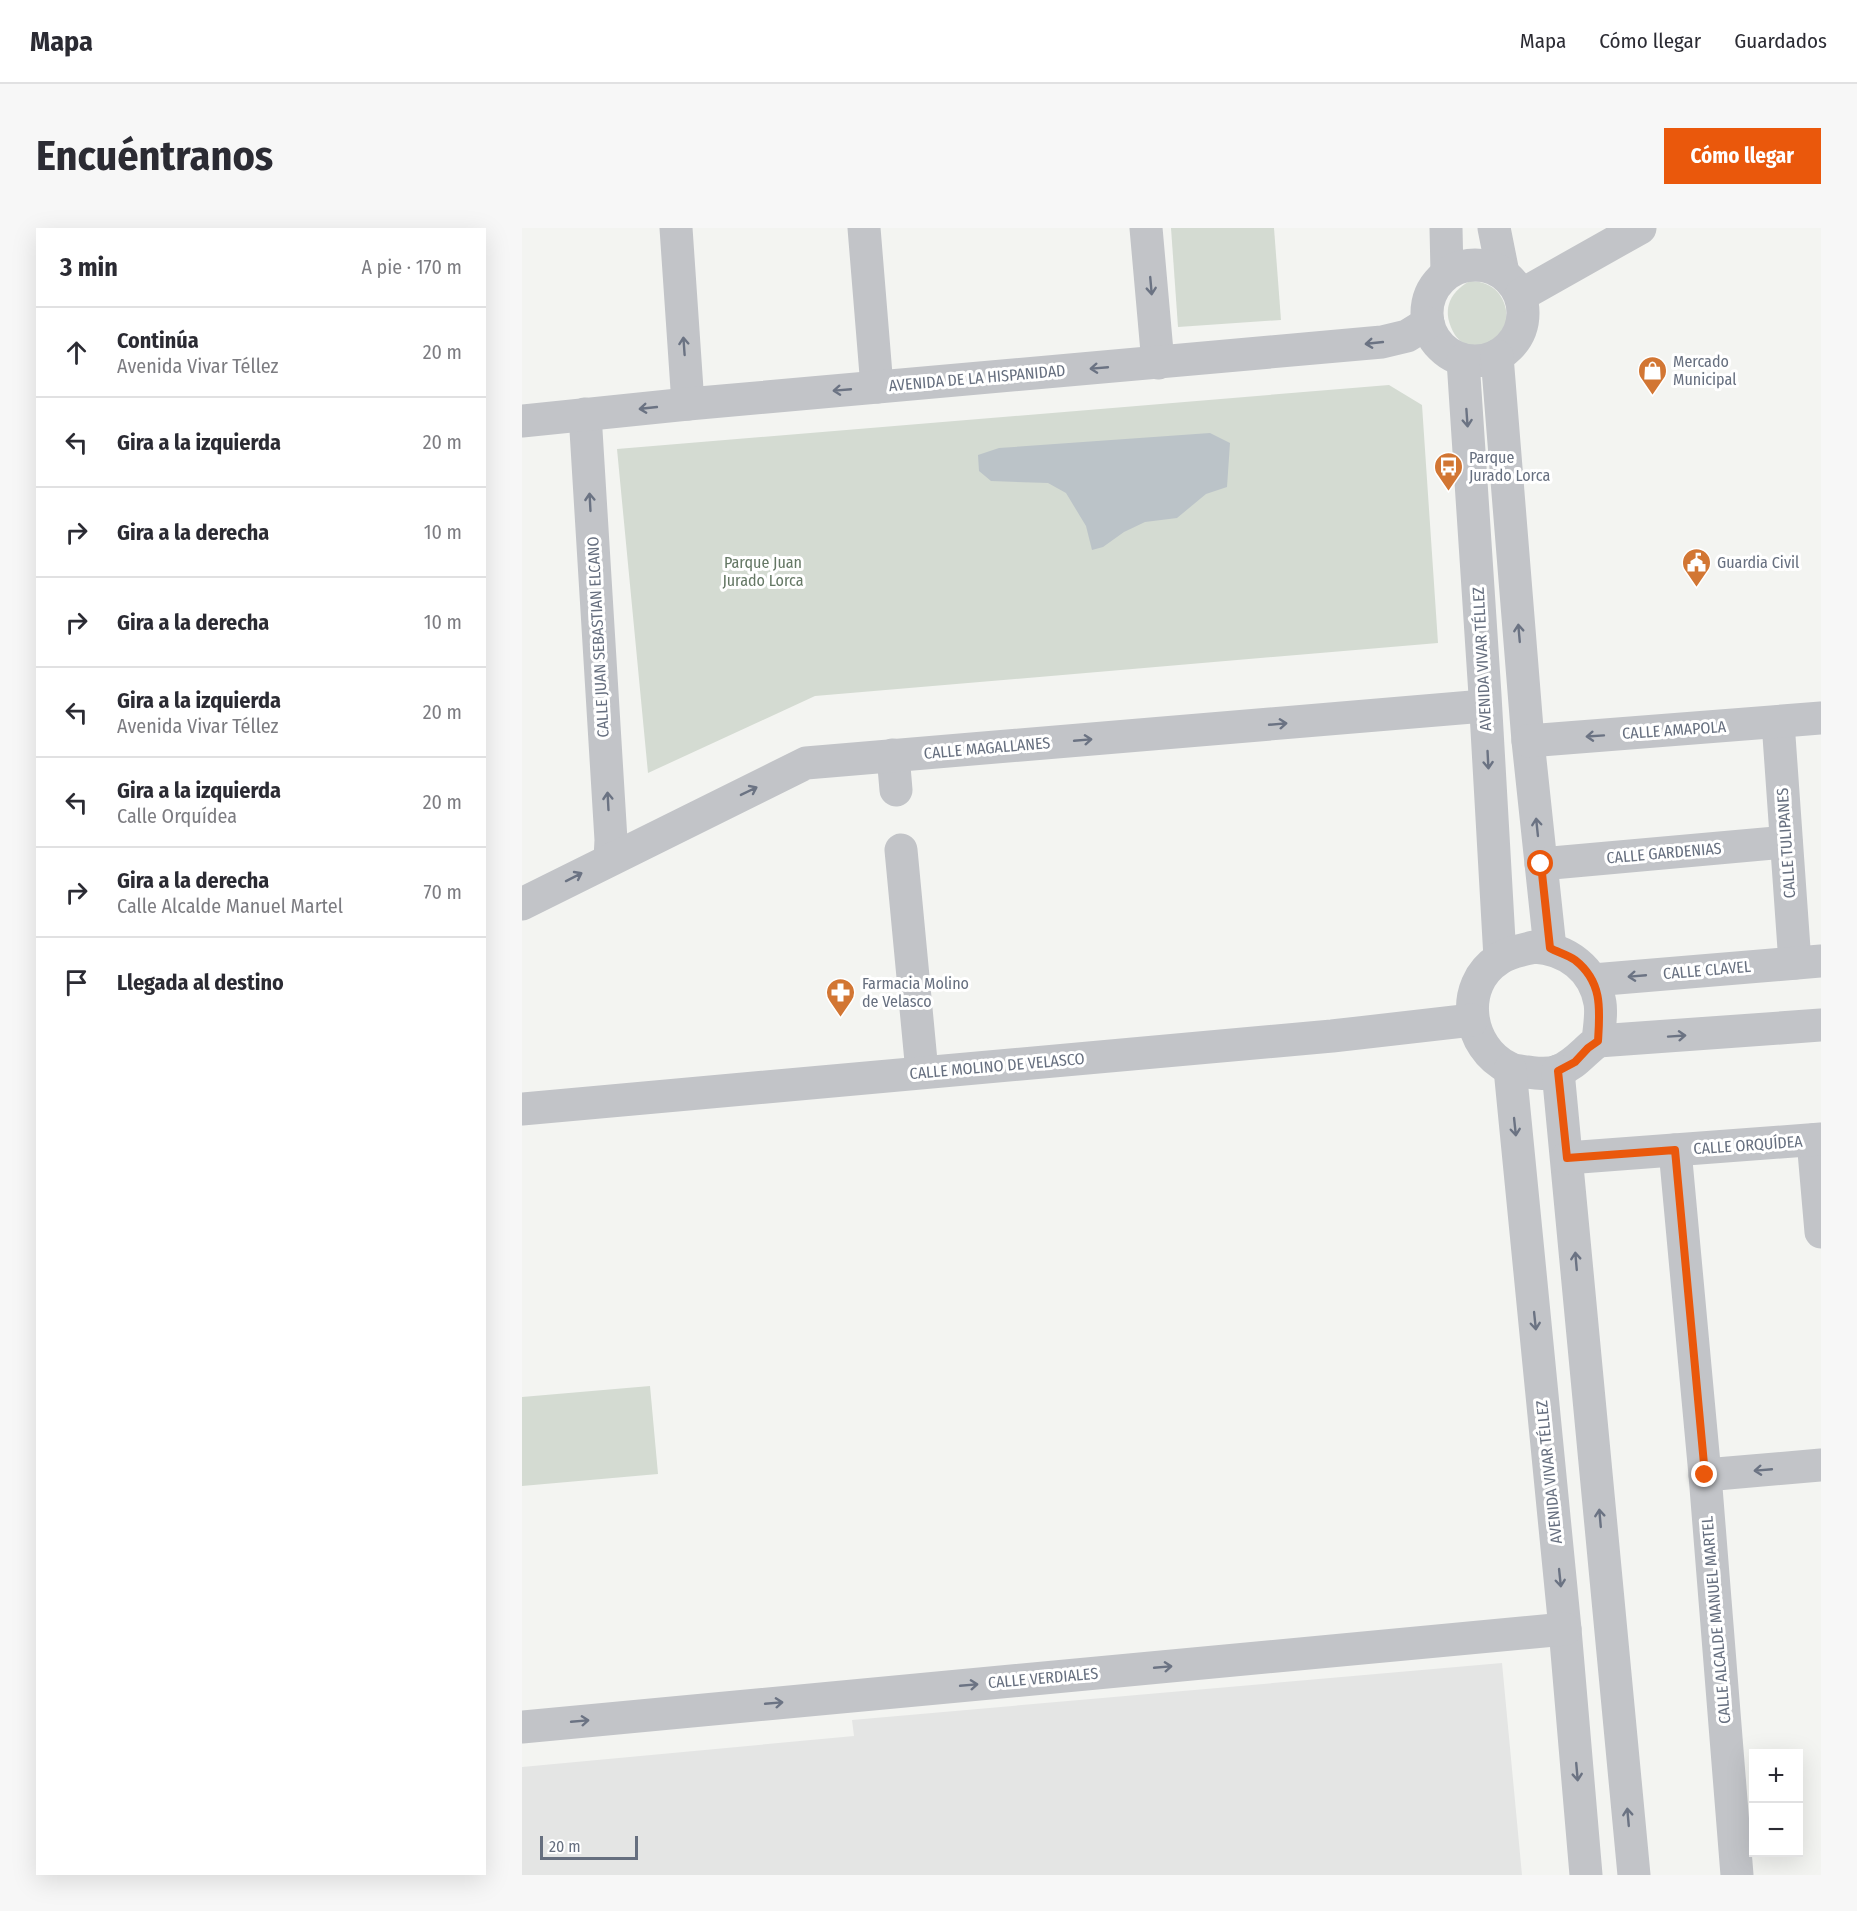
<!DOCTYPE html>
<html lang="es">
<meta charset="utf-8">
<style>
:root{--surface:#fff;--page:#f7f7f7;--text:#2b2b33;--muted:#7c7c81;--line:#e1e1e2;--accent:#ea580c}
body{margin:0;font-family:"Fira Sans Condensed",sans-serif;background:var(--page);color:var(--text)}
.controls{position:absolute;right:18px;bottom:18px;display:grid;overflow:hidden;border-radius:0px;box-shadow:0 6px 24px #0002}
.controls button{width:54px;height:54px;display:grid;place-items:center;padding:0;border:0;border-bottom:2px solid var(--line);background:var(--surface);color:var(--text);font:30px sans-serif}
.scale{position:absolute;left:18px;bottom:15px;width:98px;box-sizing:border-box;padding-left:6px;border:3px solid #666f7f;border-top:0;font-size:16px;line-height:21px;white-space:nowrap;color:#666f7f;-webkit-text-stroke:4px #fff;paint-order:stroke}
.stop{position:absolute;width:18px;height:18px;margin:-14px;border:4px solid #ea580c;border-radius:50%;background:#fff}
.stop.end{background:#ea580c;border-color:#fff;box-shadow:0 2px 6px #0008}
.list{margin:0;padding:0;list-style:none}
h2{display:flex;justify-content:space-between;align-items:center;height:78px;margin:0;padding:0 24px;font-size:26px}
h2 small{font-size:20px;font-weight:400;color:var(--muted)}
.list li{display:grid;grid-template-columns:39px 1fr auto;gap:18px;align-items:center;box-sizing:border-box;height:90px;padding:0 24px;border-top:2px solid var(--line)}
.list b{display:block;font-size:22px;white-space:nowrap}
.list p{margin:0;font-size:20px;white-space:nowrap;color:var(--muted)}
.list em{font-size:20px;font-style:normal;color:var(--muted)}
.icon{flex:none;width:33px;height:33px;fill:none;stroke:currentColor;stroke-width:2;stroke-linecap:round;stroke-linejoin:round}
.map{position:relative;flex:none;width:1299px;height:1647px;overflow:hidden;border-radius:0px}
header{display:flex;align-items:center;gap:36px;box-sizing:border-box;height:84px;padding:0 30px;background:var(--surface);border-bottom:2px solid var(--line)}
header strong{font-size:28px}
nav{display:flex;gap:33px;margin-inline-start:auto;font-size:21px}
.intro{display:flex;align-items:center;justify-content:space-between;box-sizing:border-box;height:144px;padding:0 36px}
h1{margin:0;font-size:42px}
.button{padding:15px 27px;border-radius:0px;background:var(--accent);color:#fff;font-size:21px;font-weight:700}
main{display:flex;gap:36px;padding:0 36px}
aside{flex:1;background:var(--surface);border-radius:0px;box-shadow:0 6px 24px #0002}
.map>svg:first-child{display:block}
</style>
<header>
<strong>Mapa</strong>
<nav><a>Mapa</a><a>Cómo llegar</a><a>Guardados</a></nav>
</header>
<div class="intro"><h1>Encuéntranos</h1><a class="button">Cómo llegar</a></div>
<main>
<aside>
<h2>3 min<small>A pie · 170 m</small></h2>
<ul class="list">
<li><svg class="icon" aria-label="ahead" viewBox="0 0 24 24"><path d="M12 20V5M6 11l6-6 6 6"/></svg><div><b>Continúa</b><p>Avenida Vivar Téllez</p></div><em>20 m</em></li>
<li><svg class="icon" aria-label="left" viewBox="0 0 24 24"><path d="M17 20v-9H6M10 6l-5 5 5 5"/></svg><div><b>Gira a la izquierda</b></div><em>20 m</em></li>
<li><svg class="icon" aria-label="right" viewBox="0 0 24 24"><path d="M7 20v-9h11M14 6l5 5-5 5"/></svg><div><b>Gira a la derecha</b></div><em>10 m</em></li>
<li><svg class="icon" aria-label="right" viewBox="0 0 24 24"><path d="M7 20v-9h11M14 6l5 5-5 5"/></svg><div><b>Gira a la derecha</b></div><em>10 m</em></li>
<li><svg class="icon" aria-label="left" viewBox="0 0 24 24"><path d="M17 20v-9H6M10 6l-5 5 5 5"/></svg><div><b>Gira a la izquierda</b><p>Avenida Vivar Téllez</p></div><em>20 m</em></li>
<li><svg class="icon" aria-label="left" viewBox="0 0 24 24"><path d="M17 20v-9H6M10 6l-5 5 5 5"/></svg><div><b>Gira a la izquierda</b><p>Calle Orquídea</p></div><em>20 m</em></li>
<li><svg class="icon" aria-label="right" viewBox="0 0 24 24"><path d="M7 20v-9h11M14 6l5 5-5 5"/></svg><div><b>Gira a la derecha</b><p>Calle Alcalde Manuel Martel</p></div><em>70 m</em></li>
<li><svg class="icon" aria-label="arrive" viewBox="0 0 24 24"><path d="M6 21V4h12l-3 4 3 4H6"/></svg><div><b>Llegada al destino</b></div></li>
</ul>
</aside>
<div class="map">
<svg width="1299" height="1647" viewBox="0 0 1299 1647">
<rect width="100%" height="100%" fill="#f3f4f1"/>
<!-- built -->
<polygon fill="#e4e5e4" points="980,1435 1000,1647 0,1647 0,1539 332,1508 330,1492"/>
<!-- green -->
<g fill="#d4dbd2">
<polygon points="649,0 752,0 759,92 656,99"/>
<path d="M948,53C1000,53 992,130 952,120C945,118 937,113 933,107C919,84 926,65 948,53Z"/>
<polygon points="867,157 900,177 916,415 293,468 126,545 95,221"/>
<polygon points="128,1158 136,1246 0,1258 0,1169"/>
</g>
<!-- water -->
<polygon fill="#bbc3c8" points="688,205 708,215 705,259 684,266 655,290 623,294 602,304 581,319 570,322 564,298 544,265 526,255 469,253 457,243 456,227 477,220"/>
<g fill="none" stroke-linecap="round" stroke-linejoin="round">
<!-- minor -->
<g stroke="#c2c4c8" stroke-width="33">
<polyline points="154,0 166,176"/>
<polyline points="342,0 355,159"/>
<polyline points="624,0 636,135"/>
<polyline points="924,0 925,45"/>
<polyline points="972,0 981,45"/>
<circle cx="953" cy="85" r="48"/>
<polyline points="999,67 1118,0"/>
<polyline points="975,128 1006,513 1028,720"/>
<polyline points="941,132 963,467 978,730"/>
<polyline points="63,186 89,612 88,631"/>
<polyline points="0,193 166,176 860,114 885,108 906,95"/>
<polyline points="1256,494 1273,735"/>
<polyline points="1006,513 1299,490"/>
<polyline points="371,527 374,562"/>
<polyline points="379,622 400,844"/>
<polyline points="1019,636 1264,614"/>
<polyline points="0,676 284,535 962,478"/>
<path d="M1012,719C1045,721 1072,741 1078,775C1080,787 1077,801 1076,813C1062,823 1053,837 1036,843C1025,847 1016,845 1005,844C999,843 992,843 987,840C945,820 936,757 977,731C986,724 1001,722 1012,719Z"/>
<polyline points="1071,752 1299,733"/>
<polyline points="1076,813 1299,797"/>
<polyline points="988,841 1043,1401 1064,1647"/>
<polyline points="1036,843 1112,1647"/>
<polyline points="0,881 810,808 950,792"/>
<polyline points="1291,912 1299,1004"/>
<polyline points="1153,922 1183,1247 1215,1647"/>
<polyline points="1045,930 1299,911"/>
<polyline points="1183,1247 1299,1237"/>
<polyline points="0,1499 1043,1401"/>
</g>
</g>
<!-- one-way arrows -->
<defs><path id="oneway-shaft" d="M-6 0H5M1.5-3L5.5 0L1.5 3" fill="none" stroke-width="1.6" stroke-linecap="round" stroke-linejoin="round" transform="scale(1.5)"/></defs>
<g stroke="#6b7383">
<use href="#oneway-shaft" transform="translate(629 58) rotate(85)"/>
<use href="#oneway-shaft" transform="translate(852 115) rotate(174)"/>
<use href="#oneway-shaft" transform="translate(162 118) rotate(-94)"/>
<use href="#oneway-shaft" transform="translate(577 140) rotate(175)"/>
<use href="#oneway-shaft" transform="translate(320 162) rotate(175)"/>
<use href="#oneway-shaft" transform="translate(126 180) rotate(174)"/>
<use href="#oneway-shaft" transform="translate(945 190) rotate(86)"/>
<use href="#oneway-shaft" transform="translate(68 274) rotate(-93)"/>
<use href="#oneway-shaft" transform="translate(997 405) rotate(-95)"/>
<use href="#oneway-shaft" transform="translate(756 496) rotate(-5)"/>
<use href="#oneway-shaft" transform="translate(1073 508) rotate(176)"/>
<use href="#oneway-shaft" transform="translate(561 512) rotate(-5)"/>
<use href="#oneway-shaft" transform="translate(966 532) rotate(87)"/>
<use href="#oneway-shaft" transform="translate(227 563) rotate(-26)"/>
<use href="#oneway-shaft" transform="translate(86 573) rotate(-93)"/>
<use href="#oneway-shaft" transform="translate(1015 599) rotate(-96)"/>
<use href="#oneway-shaft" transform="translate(52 649) rotate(-27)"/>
<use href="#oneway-shaft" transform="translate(1115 748) rotate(175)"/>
<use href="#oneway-shaft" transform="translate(1155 808) rotate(-4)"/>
<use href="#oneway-shaft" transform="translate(993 899) rotate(84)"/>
<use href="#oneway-shaft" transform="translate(1054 1033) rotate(-95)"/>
<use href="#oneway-shaft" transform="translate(1013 1093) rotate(84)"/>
<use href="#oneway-shaft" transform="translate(1241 1242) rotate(175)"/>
<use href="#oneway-shaft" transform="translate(1078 1290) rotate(-95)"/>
<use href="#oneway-shaft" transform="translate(1038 1350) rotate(84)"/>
<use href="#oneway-shaft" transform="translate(641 1439) rotate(-5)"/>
<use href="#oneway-shaft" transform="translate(447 1457) rotate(-5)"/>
<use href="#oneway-shaft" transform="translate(252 1475) rotate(-5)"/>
<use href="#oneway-shaft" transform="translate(58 1493) rotate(-5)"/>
<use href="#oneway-shaft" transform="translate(1055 1544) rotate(85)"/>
<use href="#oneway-shaft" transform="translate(1106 1589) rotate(-95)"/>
</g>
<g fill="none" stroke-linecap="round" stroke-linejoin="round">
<!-- route -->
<path stroke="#ea580c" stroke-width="8" d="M1019,636L1028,720C1035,724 1046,727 1053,732C1081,754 1078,782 1076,813L1066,820L1053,834L1036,843L1045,930L1153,922L1183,1247"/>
</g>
<!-- icons -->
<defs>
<symbol id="shop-pin" viewBox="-11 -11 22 30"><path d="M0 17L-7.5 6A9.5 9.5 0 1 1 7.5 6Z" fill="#d27633" stroke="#fff"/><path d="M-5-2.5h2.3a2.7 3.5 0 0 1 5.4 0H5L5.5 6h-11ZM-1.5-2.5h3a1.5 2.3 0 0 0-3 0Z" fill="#fff"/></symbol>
<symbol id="bus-pin" viewBox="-11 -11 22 30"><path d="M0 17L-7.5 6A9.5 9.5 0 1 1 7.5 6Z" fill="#d27633" stroke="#fff"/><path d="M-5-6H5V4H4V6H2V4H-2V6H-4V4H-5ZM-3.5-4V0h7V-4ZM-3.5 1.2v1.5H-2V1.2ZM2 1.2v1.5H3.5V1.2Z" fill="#fff"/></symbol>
<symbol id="civic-pin" viewBox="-11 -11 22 30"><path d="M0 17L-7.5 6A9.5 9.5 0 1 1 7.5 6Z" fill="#d27633" stroke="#fff"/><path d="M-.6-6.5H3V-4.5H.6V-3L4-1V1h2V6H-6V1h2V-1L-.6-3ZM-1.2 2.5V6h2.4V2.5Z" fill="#fff"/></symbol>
<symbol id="pharmacy-pin" viewBox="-11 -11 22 30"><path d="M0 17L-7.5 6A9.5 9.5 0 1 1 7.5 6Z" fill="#d27633" stroke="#fff"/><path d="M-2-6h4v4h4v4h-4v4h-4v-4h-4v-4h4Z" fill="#fff"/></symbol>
</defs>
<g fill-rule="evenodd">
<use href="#shop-pin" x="1114" y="126" width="33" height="45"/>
<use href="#bus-pin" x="910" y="222" width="33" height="45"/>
<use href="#civic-pin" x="1158" y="318" width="33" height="45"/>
<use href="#pharmacy-pin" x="302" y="748" width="33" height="45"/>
</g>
<g text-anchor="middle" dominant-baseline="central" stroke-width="6" stroke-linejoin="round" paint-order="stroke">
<!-- poi labels -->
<g font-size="16" fill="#666f7f" stroke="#fff" text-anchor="start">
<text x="1151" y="133">Mercado<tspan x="1151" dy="18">Municipal</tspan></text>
<text x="947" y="229">Parque<tspan x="947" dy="18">Jurado Lorca</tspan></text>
<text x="1195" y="334">Guardia Civil</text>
<text x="340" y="755">Farmacia Molino<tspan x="340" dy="18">de Velasco</tspan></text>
</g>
<!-- street labels -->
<g font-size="16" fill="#666f7f" stroke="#fff">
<text transform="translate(455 150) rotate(-5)">AVENIDA DE LA HISPANIDAD</text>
<text transform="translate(76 409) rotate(-93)">CALLE JUAN SEBASTIAN ELCANO</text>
<text transform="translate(960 431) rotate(-93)">AVENIDA VIVAR TÉLLEZ</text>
<text transform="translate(1152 502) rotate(-4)">CALLE AMAPOLA</text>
<text transform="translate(465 520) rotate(-5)">CALLE MAGALLANES</text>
<text transform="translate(1264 615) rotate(-94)">CALLE TULIPANES</text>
<text transform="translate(1142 625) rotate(-5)">CALLE GARDENIAS</text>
<text transform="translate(1185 742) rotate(-5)">CALLE CLAVEL</text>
<text transform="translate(475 838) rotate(-5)">CALLE MOLINO DE VELASCO</text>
<text transform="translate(1226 917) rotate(-4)">CALLE ORQUÍDEA</text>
<text transform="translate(1027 1244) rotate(-96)">AVENIDA VIVAR TÉLLEZ</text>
<text transform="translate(1194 1392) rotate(-95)">CALLE ALCALDE MANUEL MARTEL</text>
<text transform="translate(521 1450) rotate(-5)">CALLE VERDIALES</text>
</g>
<!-- park labels -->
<g font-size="16" fill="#647764" stroke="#fff">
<text x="241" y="334">Parque Juan<tspan x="241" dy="18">Jurado Lorca</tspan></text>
</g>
</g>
</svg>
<div class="controls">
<button>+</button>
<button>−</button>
</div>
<div class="scale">20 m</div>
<div class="stop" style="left:1019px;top:636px"></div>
<div class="stop end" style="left:1183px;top:1247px"></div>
</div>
</main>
